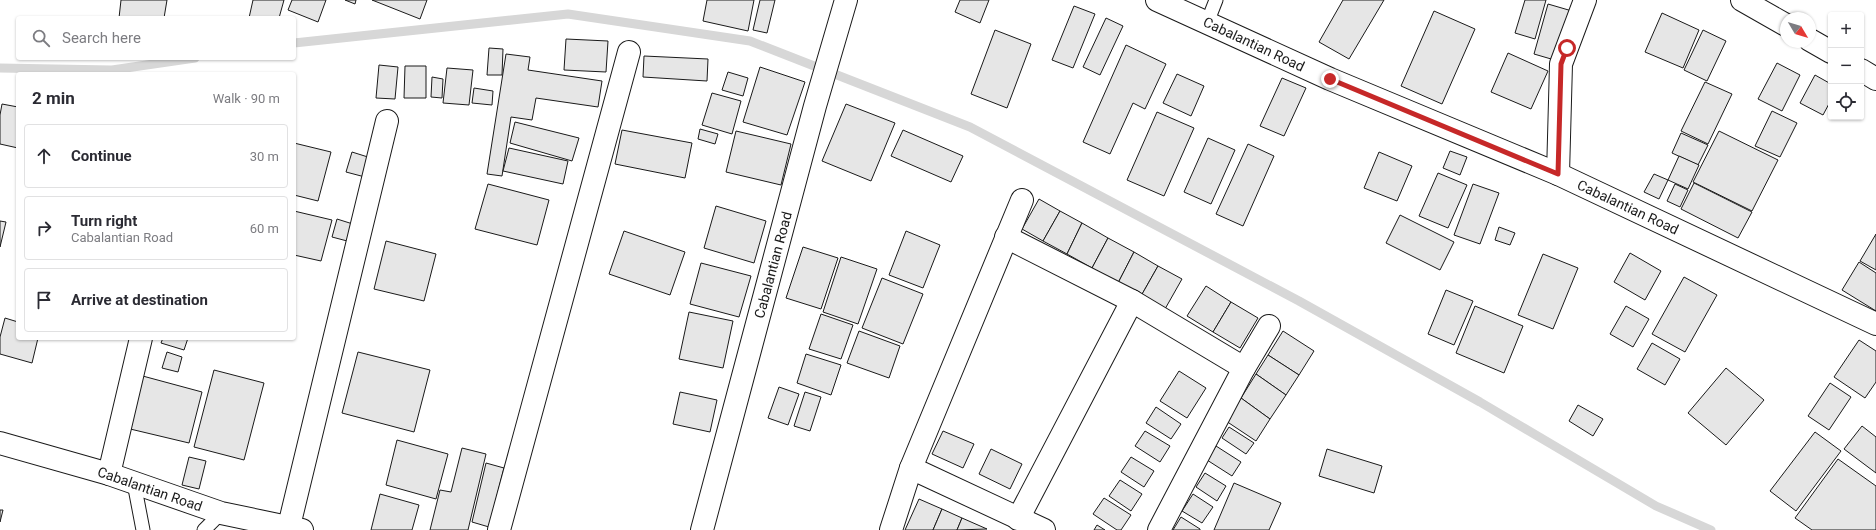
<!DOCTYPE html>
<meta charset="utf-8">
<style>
:root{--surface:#fff;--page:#f7f7f7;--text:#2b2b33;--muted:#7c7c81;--line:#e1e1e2}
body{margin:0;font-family:Roboto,sans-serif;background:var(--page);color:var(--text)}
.controls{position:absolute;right:12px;top:12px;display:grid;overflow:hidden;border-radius:4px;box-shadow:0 1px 3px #0004}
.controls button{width:36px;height:36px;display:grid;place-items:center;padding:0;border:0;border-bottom:1px solid var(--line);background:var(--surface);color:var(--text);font:20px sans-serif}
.compass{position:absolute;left:1780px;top:12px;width:36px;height:36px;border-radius:50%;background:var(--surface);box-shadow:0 1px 3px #0004;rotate:128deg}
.stop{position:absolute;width:12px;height:12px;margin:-9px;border:3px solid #c62828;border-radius:50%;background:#fff}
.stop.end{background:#c62828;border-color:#fff;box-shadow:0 1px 4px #0008}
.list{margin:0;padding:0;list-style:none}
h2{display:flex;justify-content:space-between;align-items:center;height:52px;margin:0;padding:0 16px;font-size:17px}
h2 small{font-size:13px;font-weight:400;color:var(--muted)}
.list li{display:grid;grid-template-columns:26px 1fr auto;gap:12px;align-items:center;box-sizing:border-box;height:64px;margin:0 8px 8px;padding:0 8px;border:1px solid var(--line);border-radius:4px}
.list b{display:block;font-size:15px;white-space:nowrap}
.list p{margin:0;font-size:13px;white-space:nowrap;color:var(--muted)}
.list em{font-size:13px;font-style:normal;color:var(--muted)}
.icon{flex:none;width:22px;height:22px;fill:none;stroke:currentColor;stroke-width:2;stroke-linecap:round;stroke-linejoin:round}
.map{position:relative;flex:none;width:1876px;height:530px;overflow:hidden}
.search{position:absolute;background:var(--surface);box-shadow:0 1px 3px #0004;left:16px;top:16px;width:280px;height:44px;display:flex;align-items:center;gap:10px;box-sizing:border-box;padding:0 14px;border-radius:4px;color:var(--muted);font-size:15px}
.panel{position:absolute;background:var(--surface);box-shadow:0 1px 3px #0004;left:16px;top:72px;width:280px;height:268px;border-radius:4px}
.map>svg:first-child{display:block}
</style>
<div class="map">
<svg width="1876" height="530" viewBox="0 0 1876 530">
<rect width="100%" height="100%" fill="#fff"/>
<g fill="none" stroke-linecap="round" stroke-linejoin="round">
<!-- stream -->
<g stroke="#d7d7d7" stroke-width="9">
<polyline points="294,43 568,14 750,41 970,127 1299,301 1480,402 1656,506 1711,530"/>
<polyline points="0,68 112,70 195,58"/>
</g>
</g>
<!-- building -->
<g fill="#e6e6e6" stroke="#1a1a1a">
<polygon points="121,0 167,0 164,18 119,18"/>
<polygon points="253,0 284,0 279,18 249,18"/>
<polygon points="292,0 326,0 318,22 288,10"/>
<polygon points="345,0 356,0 355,4"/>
<polygon points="372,0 427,0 420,19"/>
<polygon points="707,0 754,0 748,31 703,21"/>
<polygon points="760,0 775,0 767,33 753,30"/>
<polygon points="960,0 989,0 980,23 955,12"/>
<polygon points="1343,0 1384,0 1349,59 1319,42"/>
<polygon points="1525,0 1546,0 1535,39 1515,33"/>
<polygon points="1548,4 1572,11 1558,61 1534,54"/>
<polygon points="1074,6 1095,14 1073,68 1052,60"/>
<polygon points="1434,11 1475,29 1442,104 1401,86"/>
<polygon points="1662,13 1699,30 1683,68 1645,52"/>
<polygon points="1106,18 1123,26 1100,75 1083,67"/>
<polygon points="995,30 1031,44 1007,108 971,94"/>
<polygon points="1703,30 1726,41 1707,81 1684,70"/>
<polygon points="566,39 608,41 606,72 564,70"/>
<polygon points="1126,45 1166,64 1145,109 1133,103 1110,154 1083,142"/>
<polygon points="489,48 503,49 502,75 487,75"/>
<polygon points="1508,53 1548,71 1531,109 1491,92"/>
<polygon points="506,54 530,57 528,70 602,81 598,107 536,98 532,120 511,117 502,176 487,174"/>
<polygon points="644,56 708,59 707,81 643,77"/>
<polygon points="1777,63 1800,75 1782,111 1758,99"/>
<polygon points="379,65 398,67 395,99 376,98"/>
<polygon points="405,66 426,66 426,98 404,98"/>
<polygon points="760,67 805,82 787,135 743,122"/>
<polygon points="447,68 473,70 469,105 443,103"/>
<polygon points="728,72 748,78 743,96 722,90"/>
<polygon points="1177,74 1204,86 1191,116 1163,103"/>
<polygon points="1815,75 1831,84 1831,100 1823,115 1800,103"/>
<polygon points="432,77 443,79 442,98 431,97"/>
<polygon points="1282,78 1306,88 1284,136 1260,126"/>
<polygon points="1705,82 1732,94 1708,144 1681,131"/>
<polygon points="474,88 493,91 492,105 472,103"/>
<polygon points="712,93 741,101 732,134 702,125"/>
<polygon points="2,104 18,107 18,148 0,144 0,115"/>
<polygon points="846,104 895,123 871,181 822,161"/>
<polygon points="1772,111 1797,123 1780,157 1755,146"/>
<polygon points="1157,112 1194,128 1164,196 1127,180"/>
<polygon points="515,122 579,138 572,161 510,143"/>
<polygon points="700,129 718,134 715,144 698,139"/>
<polygon points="622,130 692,143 685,178 615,164"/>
<polygon points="903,130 963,156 951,182 891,156"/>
<polygon points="736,131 791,144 781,185 726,172"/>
<polygon points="1719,131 1778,160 1752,211 1693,182"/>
<polygon points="1681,133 1708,145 1698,165 1672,153"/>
<polygon points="1208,138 1235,150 1211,204 1184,192"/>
<polygon points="294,143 331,152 318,201 294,195"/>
<polygon points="1248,144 1274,156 1243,226 1216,214"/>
<polygon points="509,148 568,161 563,184 503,171"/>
<polygon points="1450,151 1467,157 1460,175 1443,168"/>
<polygon points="352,152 371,158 365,177 346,172"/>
<polygon points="1379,152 1412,166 1397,201 1364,188"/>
<polygon points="1679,156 1699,165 1688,189 1668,180"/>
<polygon points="1438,173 1467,185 1448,228 1419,216"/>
<polygon points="1654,174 1668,180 1659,199 1644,192"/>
<polygon points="1694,183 1752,212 1738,238 1681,209"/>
<polygon points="488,184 549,200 537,245 475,229"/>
<polygon points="1473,184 1499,193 1480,244 1454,235"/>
<polygon points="1675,184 1688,190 1680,207 1667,201"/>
<polygon points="1039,199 1060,211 1043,241 1022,229"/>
<polygon points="716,206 766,221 754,263 704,248"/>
<polygon points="294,211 332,220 321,261 294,255"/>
<polygon points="1060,211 1082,223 1067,254 1043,241"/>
<polygon points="1400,215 1454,242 1440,270 1386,243"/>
<polygon points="337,219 356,225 351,242 332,237"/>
<polygon points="0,221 6,222 0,247"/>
<polygon points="1082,223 1108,238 1092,268 1067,254"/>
<polygon points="1499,227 1515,233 1510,245 1495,240"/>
<polygon points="624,231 685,252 670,295 609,274"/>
<polygon points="906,231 940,245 923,288 889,275"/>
<polygon points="1876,234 1876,270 1860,261"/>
<polygon points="1108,238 1134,252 1118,283 1092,268"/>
<polygon points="386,241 436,254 424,301 374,289"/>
<polygon points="803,247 838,258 821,309 786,298"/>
<polygon points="1134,252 1158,266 1141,296 1118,283"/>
<polygon points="1630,253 1661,271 1645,300 1614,282"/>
<polygon points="1543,254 1578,268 1553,329 1518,315"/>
<polygon points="841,257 877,269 858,324 823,312"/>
<polygon points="1859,262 1876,273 1876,311 1842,290"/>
<polygon points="701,263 751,276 739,317 690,304"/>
<polygon points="1158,266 1182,279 1165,309 1141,296"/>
<polygon points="1684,277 1717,295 1685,352 1652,334"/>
<polygon points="882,278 923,294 903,344 862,328"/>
<polygon points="1206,286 1231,302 1213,332 1187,316"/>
<polygon points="1446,290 1473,301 1454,345 1428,334"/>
<polygon points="1231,302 1258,318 1240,348 1213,332"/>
<polygon points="1475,306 1523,326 1504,373 1456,353"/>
<polygon points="1626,306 1649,319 1633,347 1610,334"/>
<polygon points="689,312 733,321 723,368 679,359"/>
<polygon points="821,314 853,325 841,359 809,349"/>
<polygon points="5,318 18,322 18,338 38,338 32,363 0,354 0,337"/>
<polygon points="859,331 900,346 889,378 847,363"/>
<polygon points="1283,331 1314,351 1299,375 1268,355"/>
<polygon points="163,338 188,338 184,350 161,343"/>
<polygon points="1859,340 1876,351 1876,382 1865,398 1834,377"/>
<polygon points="1652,343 1680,359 1665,385 1637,369"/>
<polygon points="167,352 182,357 178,372 162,368"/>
<polygon points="358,352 430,370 414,432 342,413"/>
<polygon points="806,354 841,365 831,395 797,383"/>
<polygon points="1268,355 1299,375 1286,395 1256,374"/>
<polygon points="1726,368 1764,400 1726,445 1688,413"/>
<polygon points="214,370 264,383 244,460 194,447"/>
<polygon points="1179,371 1206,388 1187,418 1160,401"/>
<polygon points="1256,374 1286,395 1270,419 1241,398"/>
<polygon points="139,375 202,392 189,443 126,428"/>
<polygon points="1830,383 1851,397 1829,430 1808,416"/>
<polygon points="779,387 799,394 788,425 768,418"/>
<polygon points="680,392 717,400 710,432 673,424"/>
<polygon points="805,392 821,397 810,431 794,426"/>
<polygon points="1241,398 1270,419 1256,441 1226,421"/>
<polygon points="1578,405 1603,419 1593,436 1569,421"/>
<polygon points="1156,407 1181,424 1171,439 1146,423"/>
<polygon points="1862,426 1876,437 1876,473 1844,449"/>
<polygon points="1229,427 1254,443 1246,454 1222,438"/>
<polygon points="943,431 974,444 963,468 932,454"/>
<polygon points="1145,431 1170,446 1160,462 1135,446"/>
<polygon points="1815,432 1841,451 1796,511 1770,491"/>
<polygon points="397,440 448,454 436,499 386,485"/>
<polygon points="1216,446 1241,462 1232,476 1207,460"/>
<polygon points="462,448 486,454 468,530 430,530 440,490 451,492"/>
<polygon points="991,449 1022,464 1010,489 979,474"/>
<polygon points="1327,449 1382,466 1374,493 1319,476"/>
<polygon points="189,457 206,461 199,489 182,485"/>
<polygon points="1131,457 1154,471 1144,487 1121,472"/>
<polygon points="1838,459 1876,486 1876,530 1812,530 1795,518"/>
<polygon points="486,463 504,468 489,527 472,522"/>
<polygon points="1205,473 1226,486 1217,501 1196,487"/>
<polygon points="1120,480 1142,494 1131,511 1109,496"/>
<polygon points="1234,483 1281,503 1269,530 1214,530"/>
<polygon points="380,494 419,505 412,530 371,530"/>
<polygon points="1193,494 1213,507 1202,523 1182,511"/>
<polygon points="1104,498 1131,515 1121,530 1117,530 1093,514"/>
<polygon points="919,499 942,509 933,530 905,530"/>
<polygon points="942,509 962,518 957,530 933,530"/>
<polygon points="0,510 3,510 0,522"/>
<polygon points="1181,517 1200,529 1200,530 1173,530"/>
<polygon points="962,518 987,529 957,530"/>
<polygon points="1097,525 1105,530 1094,530"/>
</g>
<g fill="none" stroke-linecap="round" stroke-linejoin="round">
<defs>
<g id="lane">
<polyline points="1207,23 1216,0"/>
<polyline points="134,483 143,530"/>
<polyline points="204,530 221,513"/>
</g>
<g id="street">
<polyline points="1742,0 1786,25"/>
<polyline points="1810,40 1831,52"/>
<polyline points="1861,70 1876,79"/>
<polyline points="1558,174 1561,64 1585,0"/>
<polyline points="1006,237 1132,301 1244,368"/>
<polyline points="0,443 109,474 221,513 302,530"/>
<polyline points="911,468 1044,530"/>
<polyline points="109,474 141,338"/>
<polyline points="1018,519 1132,301"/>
<polyline points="289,526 387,121"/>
<polyline points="499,530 629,52"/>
<polyline points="702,530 815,106 846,0"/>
<polyline points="891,530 911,468 1022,200"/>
<polyline points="1159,530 1244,368 1269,326"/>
</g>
<polyline id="secondary" points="1157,0 1330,79 1558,174 1876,324"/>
</defs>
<!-- lane casing -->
<use href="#lane" stroke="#1a1a1a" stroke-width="15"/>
<!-- street casing -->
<use href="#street" stroke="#1a1a1a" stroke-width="24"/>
<!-- secondary casing -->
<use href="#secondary" stroke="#1a1a1a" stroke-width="24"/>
<!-- lane -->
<use href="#lane" stroke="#fff" stroke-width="13"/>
<!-- street -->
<use href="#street" stroke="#fff" stroke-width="22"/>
<!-- secondary -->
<use href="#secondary" stroke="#fff" stroke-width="22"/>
</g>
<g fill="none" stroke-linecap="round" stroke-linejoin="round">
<!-- route -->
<polyline stroke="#c62828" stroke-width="5" points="1330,79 1558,174 1561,64 1567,48"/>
</g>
<g text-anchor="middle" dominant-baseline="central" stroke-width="3" stroke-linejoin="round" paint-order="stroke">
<!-- street labels -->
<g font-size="14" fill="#1a1a1a" stroke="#fff">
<text transform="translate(1254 44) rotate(25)">Cabalantian Road</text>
<text transform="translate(1628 207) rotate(25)">Cabalantian Road</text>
<text transform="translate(773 265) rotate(-75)">Cabalantian Road</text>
<text transform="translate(150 489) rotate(19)">Cabalantian Road</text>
</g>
</g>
</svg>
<div class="controls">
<button>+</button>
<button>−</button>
<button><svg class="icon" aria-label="locate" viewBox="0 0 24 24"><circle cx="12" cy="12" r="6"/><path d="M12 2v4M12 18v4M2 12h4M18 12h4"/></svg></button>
</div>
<svg class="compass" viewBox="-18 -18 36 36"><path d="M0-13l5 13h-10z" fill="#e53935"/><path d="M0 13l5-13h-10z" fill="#7c7c81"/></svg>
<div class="stop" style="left:1567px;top:48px"></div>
<div class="stop end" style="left:1330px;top:79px"></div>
<div class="search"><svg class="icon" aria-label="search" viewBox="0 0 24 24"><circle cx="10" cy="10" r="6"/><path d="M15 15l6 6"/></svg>Search here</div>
<section class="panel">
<h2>2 min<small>Walk · 90 m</small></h2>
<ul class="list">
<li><svg class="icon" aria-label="ahead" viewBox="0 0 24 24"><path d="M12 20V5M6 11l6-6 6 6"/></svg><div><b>Continue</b></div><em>30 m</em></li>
<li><svg class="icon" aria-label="right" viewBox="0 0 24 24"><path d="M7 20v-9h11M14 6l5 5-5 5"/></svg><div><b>Turn right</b><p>Cabalantian Road</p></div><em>60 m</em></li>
<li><svg class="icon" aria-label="arrive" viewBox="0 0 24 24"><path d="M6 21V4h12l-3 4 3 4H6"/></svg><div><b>Arrive at destination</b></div></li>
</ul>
</section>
</div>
